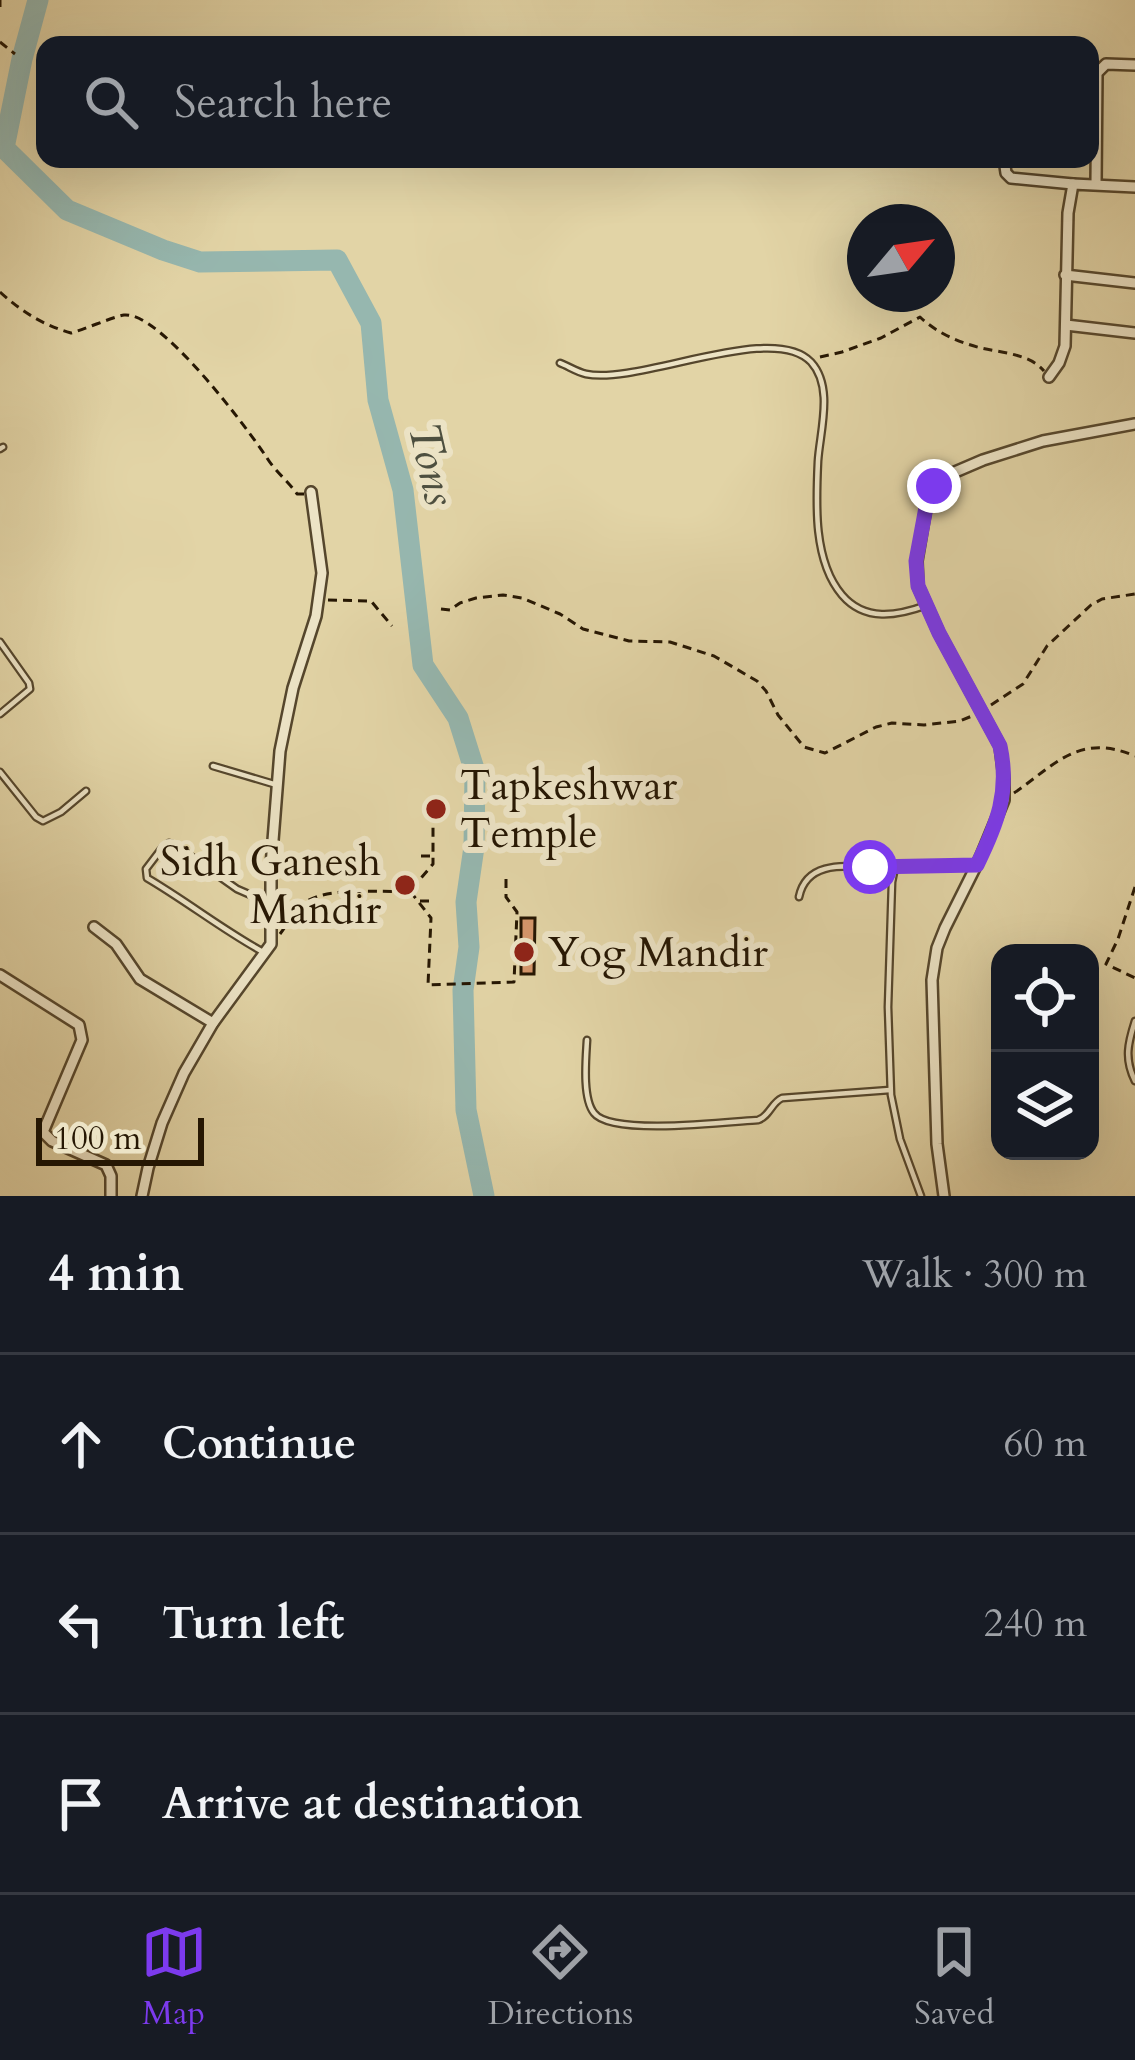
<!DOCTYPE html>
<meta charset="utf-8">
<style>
:root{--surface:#171b24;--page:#20242c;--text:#f1f3f6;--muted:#9ea1a6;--line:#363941;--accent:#7c3aed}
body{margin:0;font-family:Cardo,serif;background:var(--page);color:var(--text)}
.controls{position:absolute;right:36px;bottom:36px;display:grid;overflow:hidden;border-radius:24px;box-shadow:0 12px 48px #0002}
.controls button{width:108px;height:108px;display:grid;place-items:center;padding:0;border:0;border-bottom:3px solid var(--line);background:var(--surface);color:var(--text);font:60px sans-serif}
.compass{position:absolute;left:847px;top:204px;width:108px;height:108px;border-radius:50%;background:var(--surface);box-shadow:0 12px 48px #0002;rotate:61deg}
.scale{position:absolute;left:36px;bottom:30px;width:168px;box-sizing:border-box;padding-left:12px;border:6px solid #261703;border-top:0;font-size:33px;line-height:42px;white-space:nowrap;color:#261703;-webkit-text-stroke:9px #ece3c5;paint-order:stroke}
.stop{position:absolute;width:36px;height:36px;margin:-27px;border:9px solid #7c3aed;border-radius:50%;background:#fff}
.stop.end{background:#7c3aed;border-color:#fff;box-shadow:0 3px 12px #0008}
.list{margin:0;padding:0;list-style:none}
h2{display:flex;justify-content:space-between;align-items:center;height:156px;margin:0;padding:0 48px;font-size:51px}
h2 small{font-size:39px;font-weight:400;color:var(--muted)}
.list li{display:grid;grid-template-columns:78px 1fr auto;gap:36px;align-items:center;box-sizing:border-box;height:180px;padding:0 48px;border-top:3px solid var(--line)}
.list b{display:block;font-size:45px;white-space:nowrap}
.list em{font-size:39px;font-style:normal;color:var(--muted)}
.icon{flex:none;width:66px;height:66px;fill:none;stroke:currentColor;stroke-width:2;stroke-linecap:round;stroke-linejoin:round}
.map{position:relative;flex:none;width:1135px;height:1196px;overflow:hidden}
.search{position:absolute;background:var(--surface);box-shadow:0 12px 48px #0002;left:36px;right:36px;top:36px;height:132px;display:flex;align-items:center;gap:30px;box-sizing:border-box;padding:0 42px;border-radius:24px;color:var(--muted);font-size:45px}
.sheet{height:696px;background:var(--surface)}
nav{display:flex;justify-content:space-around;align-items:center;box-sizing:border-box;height:168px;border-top:3px solid var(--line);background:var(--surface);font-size:33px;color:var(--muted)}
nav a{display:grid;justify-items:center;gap:6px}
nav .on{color:var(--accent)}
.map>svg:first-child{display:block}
</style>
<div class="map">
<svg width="1135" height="1196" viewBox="0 0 1135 1196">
<rect width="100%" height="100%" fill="#e2d4a6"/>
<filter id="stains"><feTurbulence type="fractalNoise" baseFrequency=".00167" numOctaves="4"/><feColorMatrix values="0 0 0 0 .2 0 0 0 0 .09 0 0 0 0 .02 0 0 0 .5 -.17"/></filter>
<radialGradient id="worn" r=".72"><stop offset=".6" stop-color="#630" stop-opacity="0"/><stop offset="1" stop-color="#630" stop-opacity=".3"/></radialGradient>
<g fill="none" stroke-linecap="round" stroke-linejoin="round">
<!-- river -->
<polyline stroke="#96b7af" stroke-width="21" points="38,0 22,59 4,148 67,210 163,250 200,262 337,260 371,323 378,400 403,490 423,665 458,718 475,772 474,847 466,902 469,947 463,990 466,1110 484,1196"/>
</g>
<!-- building -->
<polygon fill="#d5966b" stroke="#261703" stroke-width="3" points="521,918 535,918 534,974 521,974"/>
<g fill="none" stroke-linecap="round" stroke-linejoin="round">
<defs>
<g id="lane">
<path d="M560,363C568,366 577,372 586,374C640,385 773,321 811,362C834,387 820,431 818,461C816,503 813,561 842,595C865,622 897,616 927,605"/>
<polyline points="0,449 3,447"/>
<polyline points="0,642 29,683 30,689 0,714"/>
<polyline points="213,766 277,785"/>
<polyline points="0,772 36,817 43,821 61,812 86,791"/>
<path d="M799,897C808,853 862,870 895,867"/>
<path d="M265,953C224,931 188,902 147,878L146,869L162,848L169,843L175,845L237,889L267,902"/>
<path d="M1135,1021C1128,1043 1124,1059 1135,1081"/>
<path d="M587,1040C586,1058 582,1098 594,1113C611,1136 728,1122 758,1120C770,1116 771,1103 782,1098L890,1090"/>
<polyline points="921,1196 900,1139 891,1095 888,1007 892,882 895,867 974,865"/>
</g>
<g id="street">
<polyline points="1004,159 1006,173 1011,178 1073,184"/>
<polyline points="1096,183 1097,73 1106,64 1135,65"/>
<polyline points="1065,275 1135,283"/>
<polyline points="1066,325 1135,333"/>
<polyline points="1049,377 1059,363 1065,346 1068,213 1073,184 1135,187"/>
<polyline points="94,927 116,944 140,979 213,1023"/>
<polyline points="0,975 79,1025 82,1040 43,1132 52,1141 106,1165 111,1176 111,1196"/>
<polyline points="142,1196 148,1168 162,1123 184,1073 213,1023 271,944 271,866 280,751 293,688 316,616 322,573 311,492"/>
<polyline points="944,1196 937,1144 932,980 937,948 945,928 980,858 1004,800 1004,778 1000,746 939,633 918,586 917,561 927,502 935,486 948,475 983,460 1043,441 1135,424"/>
</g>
</defs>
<!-- lane casing -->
<use href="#lane" stroke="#55462c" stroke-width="9"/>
<!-- street casing -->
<use href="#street" stroke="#55462c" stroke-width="14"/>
<!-- path -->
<g stroke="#261703" stroke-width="3" stroke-dasharray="9 6" stroke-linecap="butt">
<polyline points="0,7 0,0"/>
<polyline points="0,42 15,54"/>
<path d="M0,292C22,312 43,325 71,333C82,330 116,316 124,315C160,311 248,429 267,458C275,471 288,481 297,494H304"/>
<path d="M820,357L842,352L881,338L920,317C937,333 958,342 981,348C1003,353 1030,354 1044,371"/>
<polyline points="328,600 371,601 392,626"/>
<polyline points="441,609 450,610 460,603 476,598 503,595 522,598 560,614 583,629 629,641 670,642 714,656 757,681 766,691 778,715 804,747 825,753 876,727 892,723 924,725 960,721 972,716"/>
<polyline points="991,705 1023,684 1047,646 1091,605 1102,599 1135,594"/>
<path d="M1014,793C1055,765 1079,732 1135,756"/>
<polyline points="421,856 431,856"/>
<polyline points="1135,887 1118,939 1106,964 1135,978"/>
<polyline points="410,891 431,918 428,985 514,982 517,912 506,897 506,874"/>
<polyline points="420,901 431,901"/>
<path d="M280,934C287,925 295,910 304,903C327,886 382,893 410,891L433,864V823"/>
</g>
<!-- lane -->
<use href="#lane" stroke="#ece3c5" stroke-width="4.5"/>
<!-- street -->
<use href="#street" stroke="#ece3c5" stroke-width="9"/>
</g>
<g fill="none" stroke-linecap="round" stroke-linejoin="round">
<!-- route -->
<path stroke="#7c3aed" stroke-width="15" d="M870,867L977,865C997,824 1010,792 1000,746L939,633L918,586L916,561L927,502L934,486"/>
</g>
<!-- markers -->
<g fill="#8f2418" stroke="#ece3c5" stroke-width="4.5">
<circle cx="436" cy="809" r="12"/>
<circle cx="405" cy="885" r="12"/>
<circle cx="524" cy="952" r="12"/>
</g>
<g text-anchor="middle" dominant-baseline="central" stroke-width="12" stroke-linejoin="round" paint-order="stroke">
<!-- poi labels -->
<g font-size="42" fill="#261703" stroke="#ece3c5" text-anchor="start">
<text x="460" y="785">Tapkeshwar<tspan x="460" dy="48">Temple</tspan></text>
<text x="381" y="861" text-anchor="end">Sidh Ganesh<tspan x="381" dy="48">Mandir</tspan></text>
<text x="548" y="952">Yog Mandir</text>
</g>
<!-- water labels -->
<g font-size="45" font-style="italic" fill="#4d4f3f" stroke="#ece3c5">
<text transform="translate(432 464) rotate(77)">Tons</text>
</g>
</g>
<rect width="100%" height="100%" filter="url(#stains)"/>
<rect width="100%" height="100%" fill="url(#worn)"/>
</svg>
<div class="controls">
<button><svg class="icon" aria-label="locate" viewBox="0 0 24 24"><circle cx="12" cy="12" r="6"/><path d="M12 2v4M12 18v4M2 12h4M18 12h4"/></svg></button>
<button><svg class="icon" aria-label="layers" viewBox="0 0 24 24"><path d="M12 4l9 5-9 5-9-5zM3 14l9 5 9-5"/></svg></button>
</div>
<svg class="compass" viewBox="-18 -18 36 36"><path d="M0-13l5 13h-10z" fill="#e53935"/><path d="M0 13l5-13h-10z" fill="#9ea1a6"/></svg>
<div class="scale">100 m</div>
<div class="stop" style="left:870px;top:867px"></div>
<div class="stop end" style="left:934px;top:486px"></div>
<div class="search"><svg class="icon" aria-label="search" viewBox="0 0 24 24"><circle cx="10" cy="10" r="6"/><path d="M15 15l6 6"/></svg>Search here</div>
</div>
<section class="sheet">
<h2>4 min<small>Walk · 300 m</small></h2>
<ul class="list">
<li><svg class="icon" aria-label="ahead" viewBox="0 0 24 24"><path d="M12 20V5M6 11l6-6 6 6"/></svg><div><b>Continue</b></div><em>60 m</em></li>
<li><svg class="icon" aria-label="left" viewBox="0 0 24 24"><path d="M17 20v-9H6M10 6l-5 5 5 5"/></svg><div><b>Turn left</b></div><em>240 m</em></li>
<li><svg class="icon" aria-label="arrive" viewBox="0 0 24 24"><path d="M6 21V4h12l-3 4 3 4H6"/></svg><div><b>Arrive at destination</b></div></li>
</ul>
</section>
<nav>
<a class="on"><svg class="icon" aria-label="map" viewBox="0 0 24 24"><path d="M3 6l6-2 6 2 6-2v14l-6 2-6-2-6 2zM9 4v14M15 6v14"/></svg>Map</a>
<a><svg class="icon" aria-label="directions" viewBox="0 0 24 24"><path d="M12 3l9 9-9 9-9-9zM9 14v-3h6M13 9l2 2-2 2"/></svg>Directions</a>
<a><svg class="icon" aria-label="saved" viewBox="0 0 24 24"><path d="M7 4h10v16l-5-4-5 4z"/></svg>Saved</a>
</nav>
